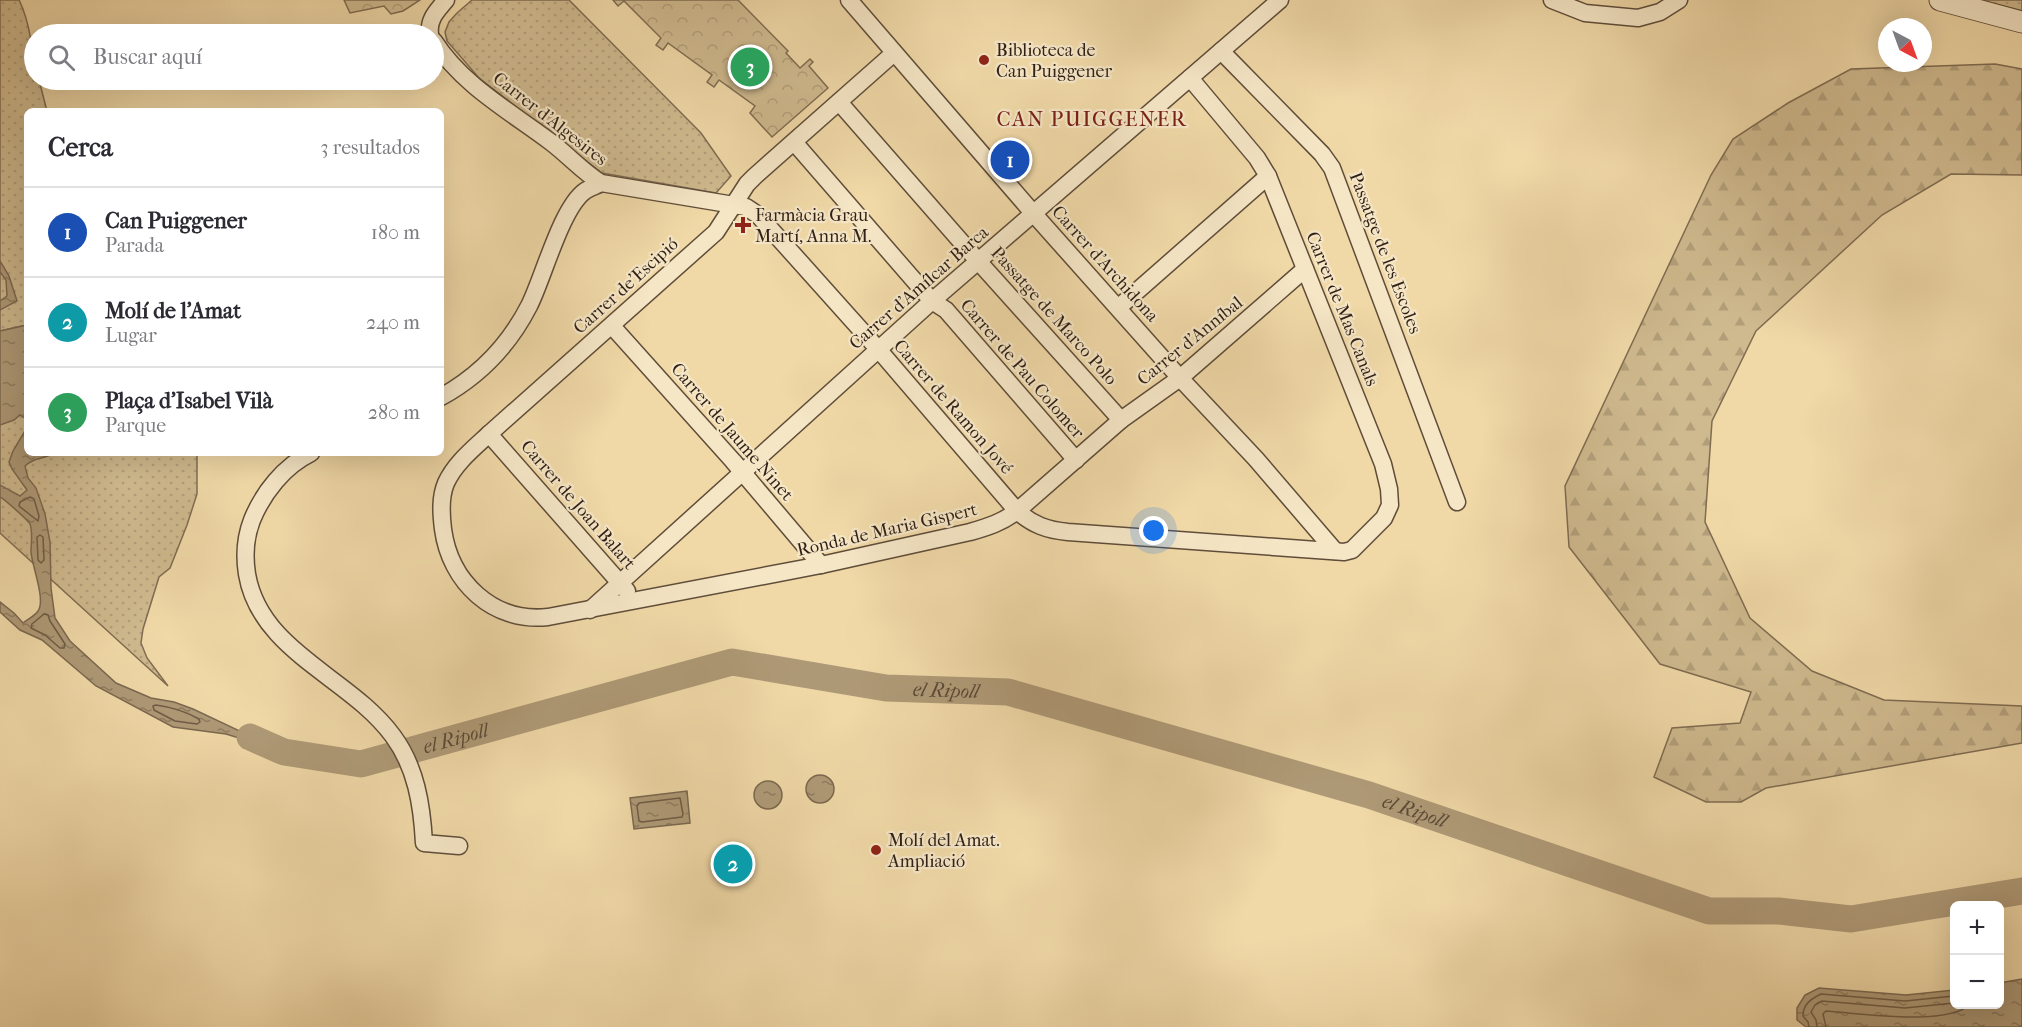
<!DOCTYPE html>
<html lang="es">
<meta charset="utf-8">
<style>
:root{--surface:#fff;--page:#f2f2f3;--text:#2b2b33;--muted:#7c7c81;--line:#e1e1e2;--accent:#db2777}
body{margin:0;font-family:"IM FELL French Canon",serif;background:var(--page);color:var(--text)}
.controls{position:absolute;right:18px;bottom:18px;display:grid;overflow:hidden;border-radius:9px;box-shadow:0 6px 24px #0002}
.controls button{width:54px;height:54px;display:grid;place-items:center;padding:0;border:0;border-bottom:2px solid var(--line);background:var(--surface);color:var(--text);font:30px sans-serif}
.compass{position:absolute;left:1878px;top:18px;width:54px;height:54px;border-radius:50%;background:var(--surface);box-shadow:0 6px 24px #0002;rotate:139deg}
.you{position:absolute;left:1154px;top:531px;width:21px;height:21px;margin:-15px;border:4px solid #fff;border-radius:50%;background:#1a73e8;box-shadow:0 0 0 9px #1a73e833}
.badge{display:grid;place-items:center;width:39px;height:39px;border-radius:50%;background:var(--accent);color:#fff;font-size:20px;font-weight:700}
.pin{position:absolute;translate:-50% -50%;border:3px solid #fff;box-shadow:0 2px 6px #0006}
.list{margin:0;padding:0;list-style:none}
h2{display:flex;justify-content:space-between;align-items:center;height:78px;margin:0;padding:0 24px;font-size:26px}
h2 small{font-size:20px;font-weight:400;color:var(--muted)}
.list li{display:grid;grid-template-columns:39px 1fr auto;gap:18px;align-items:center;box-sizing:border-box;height:90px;padding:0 24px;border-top:2px solid var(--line)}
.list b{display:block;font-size:22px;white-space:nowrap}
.list p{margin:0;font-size:20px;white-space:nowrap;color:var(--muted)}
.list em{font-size:20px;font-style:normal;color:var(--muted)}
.icon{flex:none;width:33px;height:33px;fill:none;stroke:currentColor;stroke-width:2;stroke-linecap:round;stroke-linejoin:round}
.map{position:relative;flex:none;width:2022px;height:1027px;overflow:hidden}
.search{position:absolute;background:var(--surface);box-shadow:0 6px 24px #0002;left:24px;top:24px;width:420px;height:66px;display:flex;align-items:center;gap:15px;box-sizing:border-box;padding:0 21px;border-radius:33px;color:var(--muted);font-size:22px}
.panel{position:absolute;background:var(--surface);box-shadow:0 6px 24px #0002;left:24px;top:108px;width:420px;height:348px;border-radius:9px}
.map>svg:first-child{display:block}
</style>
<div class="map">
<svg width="2022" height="1027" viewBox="0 0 2022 1027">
<defs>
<pattern id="grass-dots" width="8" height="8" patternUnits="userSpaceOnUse" patternTransform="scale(1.5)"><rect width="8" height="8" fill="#cfb98e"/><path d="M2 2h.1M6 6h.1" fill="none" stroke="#b29f7a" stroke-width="1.8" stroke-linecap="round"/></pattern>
<pattern id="forest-firs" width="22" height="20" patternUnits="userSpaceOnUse" patternTransform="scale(1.5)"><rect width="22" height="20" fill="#cfb98e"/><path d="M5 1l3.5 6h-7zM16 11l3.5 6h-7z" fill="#b29f7a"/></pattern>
<pattern id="park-crowns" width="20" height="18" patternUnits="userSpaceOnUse" patternTransform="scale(1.5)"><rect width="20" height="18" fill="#cfb98e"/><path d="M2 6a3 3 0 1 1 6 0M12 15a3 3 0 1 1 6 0" fill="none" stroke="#b29f7a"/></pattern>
<pattern id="water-ripples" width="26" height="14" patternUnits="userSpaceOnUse" patternTransform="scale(1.5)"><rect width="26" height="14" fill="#ae9976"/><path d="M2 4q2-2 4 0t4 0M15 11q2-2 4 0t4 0" fill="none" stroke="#8e7c60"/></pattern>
</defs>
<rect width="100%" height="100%" fill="#f0d8a7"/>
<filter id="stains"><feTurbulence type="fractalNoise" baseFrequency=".00333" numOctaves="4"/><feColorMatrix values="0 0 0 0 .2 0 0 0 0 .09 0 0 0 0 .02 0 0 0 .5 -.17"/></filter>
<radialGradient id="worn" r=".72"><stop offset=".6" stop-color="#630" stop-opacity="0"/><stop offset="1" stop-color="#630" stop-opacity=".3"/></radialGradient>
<!-- grass -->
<g fill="url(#grass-dots)" stroke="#7f6c52" stroke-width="1.5">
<path d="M0,0H19C30,22 34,55 34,80H39L47,111H27V325L0,331Z"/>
<polygon points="472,0 569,0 701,133 731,176 716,193 602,173 479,78 447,41 445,32 449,22 457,13"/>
<polygon points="1971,0 2022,0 2022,12"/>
<polygon points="27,402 27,453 197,453 197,494 187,525 170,568 159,577 143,629 141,643 147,658 168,686 0,533 0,416"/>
</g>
<!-- forest -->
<polygon fill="url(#forest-firs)" stroke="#7f6c52" stroke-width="1.5" points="1995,64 2022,69 2022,175 1951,174 1882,215 1756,331 1712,421 1705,522 1750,618 1812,671 1884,700 2022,706 2022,743 1766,788 1741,802 1706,802 1654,777 1672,728 1740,723 1751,692 1660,664 1569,547 1565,486 1711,175 1733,139 1788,103 1851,69"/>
<!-- park -->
<g fill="url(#park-crowns)" stroke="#7f6c52" stroke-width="1.5">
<polygon points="344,0 420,0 403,11 391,14 384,6 350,13"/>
<polygon points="613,0 738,0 788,51 786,53 800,68 810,59 813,62 809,66 828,88 772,137 750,113 755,106 719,80 714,87 707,82 712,75 668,43 663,50 656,45 661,38 624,1 618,6"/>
</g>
<!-- water -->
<g fill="url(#water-ripples)" stroke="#7b6850" stroke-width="1.5">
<polygon points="0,261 9,276 17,301 0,310 0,301 7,296 6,280 0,272"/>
<path d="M27,325V453H54C43,460 35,456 25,466L28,478L36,488L45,514L50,542L51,588L55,618L70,641L116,683L151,698L174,702L193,709L284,752L226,734L173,727L96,686L42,640L20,630L0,612V602L14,613L23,623C28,619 35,616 38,611C46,600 32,566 31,552C31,544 33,532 30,524C29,521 4,499 0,497V485L20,496L27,490L12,469L9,462L13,451L25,431L26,419L20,415L14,420L0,425V331Z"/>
<circle cx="820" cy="789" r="14"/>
<circle cx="768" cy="795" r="14"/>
<polygon points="687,791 690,823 634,829 630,798"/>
<polygon points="2022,979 2022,1027 1806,1027 1797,1020 1797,1008 1805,995 1819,988 1906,995 1954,990 1954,1004 2000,1004 2000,983"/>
</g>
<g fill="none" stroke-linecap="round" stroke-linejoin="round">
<!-- shore -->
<g stroke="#6e5c46" stroke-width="1.5">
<polygon points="30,497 34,499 39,516 38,521 19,506 20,502"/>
<polygon points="40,535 43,537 44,560 41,563 38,560 37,537"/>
<polygon points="44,614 48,615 50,621 65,644 64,648 60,648 45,635 31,628 32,624"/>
<path d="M156,705C171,707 185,711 199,719L200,722L197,724L175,721L154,710L153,706Z"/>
<polygon points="680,798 683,814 682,817 642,822 639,821 637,806 639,803"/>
<path d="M1809,1027L1808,1022L1803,1016C1803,1004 1811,999 1821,994L1905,1001L1954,996"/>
<polyline points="1817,1027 1816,1020 1811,1012 1815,1005 1822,1001 1905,1008 1954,1003"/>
<path d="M1826,1027L1823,1014L1826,1011C1859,1013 1946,1027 1971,1004"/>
</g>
<!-- river -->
<path stroke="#ae9976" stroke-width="27" id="s1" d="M250,737L284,752L361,764L732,662L886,688L1008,692L1369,795L1709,911H1778L1851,919L2022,891"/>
<defs>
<g id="minor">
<polyline points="849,0 1033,213 1180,378 1256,459 1335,551"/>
<polyline points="1552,0 1585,13 1638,18 1660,12 1679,0"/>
<path d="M430,34C428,19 437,11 446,0"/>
<path d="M434,41C462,85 511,112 552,143C569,156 583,172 601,183L746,207L758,215L878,349L1017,511L1121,420L1180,378L1305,269"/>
<polyline points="1221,51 1322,154 1332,168 1457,502"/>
<path d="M894,53L755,176L747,184L716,232L489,434C474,448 455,463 446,483C440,497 441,513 443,529C450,582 493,623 548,617L821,565L970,532C988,527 1003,522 1017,511C1033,525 1047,530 1068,532L1344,552L1352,550L1384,518L1390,505L1389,489L1383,464L1268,176L1257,158L1190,78"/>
<polyline points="839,102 978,261 1121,420"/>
<polyline points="794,142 932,301 946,310 1076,460"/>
<polyline points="1119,307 1268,176"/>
<polyline points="612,326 733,461 821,565"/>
<path d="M441,397C479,376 509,345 529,306C543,279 561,208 585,191C589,188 596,186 601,183"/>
<polyline points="489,434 627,591"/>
<path d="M311,453C284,466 263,493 252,520C245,538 244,555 247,574C260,652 350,677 393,736C416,767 422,805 424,843L459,846"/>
<polyline points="590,610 932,301 1280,0"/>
</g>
<polyline id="tertiary" points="1940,0 2022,22"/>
</defs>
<!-- minor casing -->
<use href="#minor" stroke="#5f4d3a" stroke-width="19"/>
<!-- tertiary casing -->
<use href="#tertiary" stroke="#5f4d3a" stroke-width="23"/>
<!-- minor -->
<use href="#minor" stroke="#f5e6c6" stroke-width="16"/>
<!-- tertiary -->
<use href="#tertiary" stroke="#f5e6c6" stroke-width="21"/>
</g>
<!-- markers -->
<g fill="#8f2418" stroke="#f5e6c6" stroke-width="2">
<circle cx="984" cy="60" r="6"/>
<path d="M740 216h6v6h6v6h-6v6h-6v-6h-6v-6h6z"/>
<circle cx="876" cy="850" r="6"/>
</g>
<g text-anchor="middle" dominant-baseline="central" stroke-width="4.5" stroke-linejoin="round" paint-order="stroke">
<!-- poi labels -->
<g font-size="18" fill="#2f1f16" stroke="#f5e6c6" text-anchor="start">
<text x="996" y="50">Biblioteca de<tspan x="996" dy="21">Can Puiggener</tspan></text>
<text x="755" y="215">Farmàcia Grau<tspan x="755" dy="21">Martí, Anna M.</tspan></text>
<text x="888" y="840">Molí del Amat.<tspan x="888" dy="21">Ampliació</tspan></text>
</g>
<!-- street labels -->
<g font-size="18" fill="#2f1f16" stroke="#f5e6c6">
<text transform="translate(550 119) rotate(38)">Carrer d'Algesires</text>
<text transform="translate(1385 253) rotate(69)">Passatge de les Escoles</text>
<text transform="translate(1105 264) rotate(48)">Carrer d'Archidona</text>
<text transform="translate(626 286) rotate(-42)">Carrer de'Escipió</text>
<text transform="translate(919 288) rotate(-41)">Carrer d'Amílcar Barca</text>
<text transform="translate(1342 309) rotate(68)">Carrer de Mas Canals</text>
<text transform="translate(1054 316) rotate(48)">Passatge de Marco Polo</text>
<text transform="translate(1190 341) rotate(-39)">Carrer d'Anníbal</text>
<text transform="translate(1022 369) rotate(49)">Carrer de Pau Colomer</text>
<text transform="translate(953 407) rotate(49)">Carrer de Ramon Jové</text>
<text transform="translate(732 432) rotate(49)">Carrer de Jaume Ninet</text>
<text transform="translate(578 505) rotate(49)">Carrer de Joan Balart</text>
<text transform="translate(887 530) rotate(-13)">Ronda de Maria Gispert</text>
</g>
<!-- water labels -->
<g font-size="20" font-style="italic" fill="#5b4a38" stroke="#f5e6c6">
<text stroke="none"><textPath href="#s1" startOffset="716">el Ripoll</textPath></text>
<text stroke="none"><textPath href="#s1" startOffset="213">el Ripoll</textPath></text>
<text stroke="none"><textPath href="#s1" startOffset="1202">el Ripoll</textPath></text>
</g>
<!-- quarter labels -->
<g font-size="21" letter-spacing="1.5" fill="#7a1f14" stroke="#f5e6c6">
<text x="1092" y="119">CAN PUIGGENER</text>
</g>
</g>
<rect width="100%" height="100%" filter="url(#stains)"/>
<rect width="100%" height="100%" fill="url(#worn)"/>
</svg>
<div class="controls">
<button>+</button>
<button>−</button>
</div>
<svg class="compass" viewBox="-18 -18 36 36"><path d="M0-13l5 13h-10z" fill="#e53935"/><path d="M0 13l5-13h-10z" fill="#7c7c81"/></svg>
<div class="you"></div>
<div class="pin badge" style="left:1010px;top:160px;background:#1a4fb4">1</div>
<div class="pin badge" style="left:733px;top:864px;background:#0f9aa8">2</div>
<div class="pin badge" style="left:750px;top:67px;background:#2e9e5b">3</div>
<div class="search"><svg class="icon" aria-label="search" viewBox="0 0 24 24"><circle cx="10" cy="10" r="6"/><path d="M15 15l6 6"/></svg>Buscar aquí</div>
<section class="panel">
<h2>Cerca<small>3 resultados</small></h2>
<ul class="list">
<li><span class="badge" style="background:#1a4fb4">1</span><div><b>Can Puiggener</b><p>Parada</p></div><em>180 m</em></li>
<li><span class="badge" style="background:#0f9aa8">2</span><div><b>Molí de l'Amat</b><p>Lugar</p></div><em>240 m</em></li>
<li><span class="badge" style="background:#2e9e5b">3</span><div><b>Plaça d'Isabel Vilà</b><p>Parque</p></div><em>280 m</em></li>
</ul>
</section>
</div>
